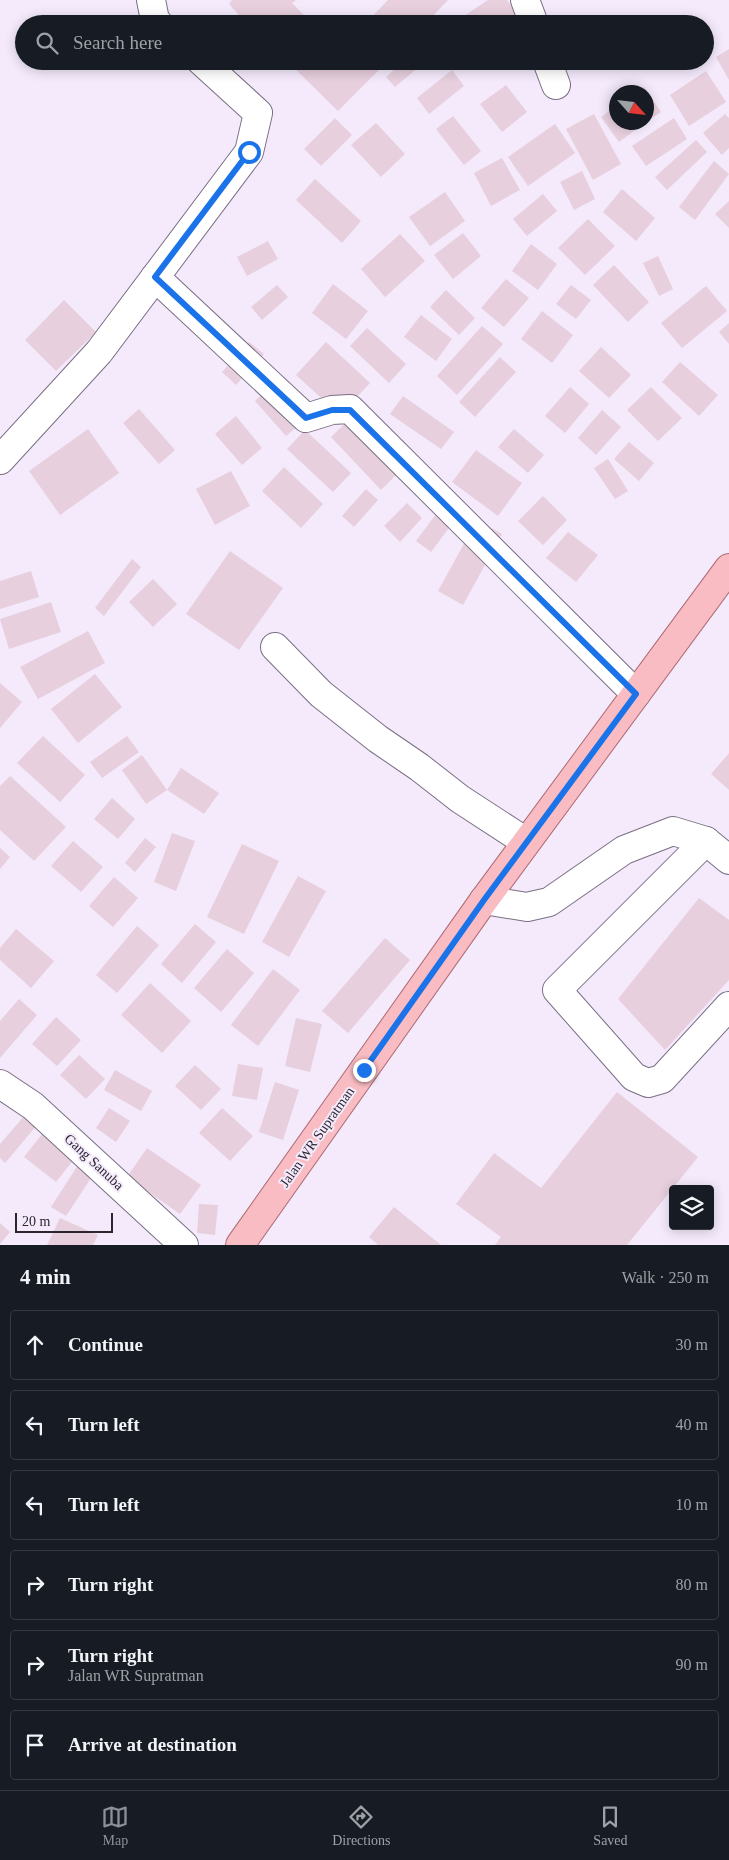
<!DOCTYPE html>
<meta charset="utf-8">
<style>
:root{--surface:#171b24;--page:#242831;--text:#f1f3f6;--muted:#9ea1a6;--line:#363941;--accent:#8c9099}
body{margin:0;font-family:"Times New Roman",serif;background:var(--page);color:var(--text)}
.controls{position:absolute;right:15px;bottom:15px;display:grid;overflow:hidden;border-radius:5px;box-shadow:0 2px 12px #0003}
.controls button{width:45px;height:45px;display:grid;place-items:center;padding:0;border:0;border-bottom:1px solid var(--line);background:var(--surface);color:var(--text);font:25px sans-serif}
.compass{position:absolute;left:609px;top:85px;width:45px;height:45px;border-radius:50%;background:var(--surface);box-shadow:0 2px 12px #0003;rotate:117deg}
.scale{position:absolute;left:15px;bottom:12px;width:98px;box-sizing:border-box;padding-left:5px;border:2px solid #2b262e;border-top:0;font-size:14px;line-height:18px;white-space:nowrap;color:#2b262e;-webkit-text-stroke:4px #f4eafc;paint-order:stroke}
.stop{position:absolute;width:15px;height:15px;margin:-11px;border:4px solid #1a73e8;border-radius:50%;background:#fff}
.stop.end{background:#1a73e8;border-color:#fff;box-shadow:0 1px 5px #0008}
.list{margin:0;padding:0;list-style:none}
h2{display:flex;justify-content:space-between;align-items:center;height:65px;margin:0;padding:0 20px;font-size:21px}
h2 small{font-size:16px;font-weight:400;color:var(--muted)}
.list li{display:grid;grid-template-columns:32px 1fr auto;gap:15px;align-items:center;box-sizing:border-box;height:70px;margin:0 10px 10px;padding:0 10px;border:1px solid var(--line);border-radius:5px}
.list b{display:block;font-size:19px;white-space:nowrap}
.list p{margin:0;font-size:16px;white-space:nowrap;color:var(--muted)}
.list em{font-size:16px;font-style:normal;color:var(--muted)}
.icon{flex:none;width:28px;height:28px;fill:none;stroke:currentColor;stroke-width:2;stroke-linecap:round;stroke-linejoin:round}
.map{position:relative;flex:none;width:729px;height:1245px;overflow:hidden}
.search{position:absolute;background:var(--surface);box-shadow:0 2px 12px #0003;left:15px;right:15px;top:15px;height:55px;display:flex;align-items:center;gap:12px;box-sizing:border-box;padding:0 18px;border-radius:28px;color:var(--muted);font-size:19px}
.sheet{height:545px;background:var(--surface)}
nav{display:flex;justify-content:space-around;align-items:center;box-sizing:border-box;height:70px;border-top:1px solid var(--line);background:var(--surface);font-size:14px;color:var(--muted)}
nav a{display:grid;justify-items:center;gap:2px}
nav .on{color:var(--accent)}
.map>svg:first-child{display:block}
</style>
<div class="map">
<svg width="729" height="1245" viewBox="0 0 729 1245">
<rect width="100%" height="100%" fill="#f4eafc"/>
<!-- building -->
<g fill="#e7cfdd">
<polygon points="232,0 296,0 292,3 313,24 247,24 229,4"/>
<polygon points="388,0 448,0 425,24 365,24"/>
<polygon points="488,0 507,0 518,16 506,24 465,24 461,18"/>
<polygon points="729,49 729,80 716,57"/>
<polygon points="287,61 388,61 338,111"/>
<polygon points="404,61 426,61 395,87 386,77"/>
<polygon points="490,61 511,61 511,62 493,68"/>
<polygon points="452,70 464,86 429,114 417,98"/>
<polygon points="706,71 726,102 689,126 670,95"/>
<polygon points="506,85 527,112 502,132 480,104"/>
<polygon points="644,87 661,112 646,122 646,92 636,92"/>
<polygon points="616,106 616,122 646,122 619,142 601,117"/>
<polygon points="594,114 621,164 593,180 566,129"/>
<polygon points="725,114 729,118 729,148 722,155 703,133"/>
<polygon points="453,116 481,151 464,165 436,129"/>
<polygon points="335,118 352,135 321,166 304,149"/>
<polygon points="674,118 687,139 646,166 632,146"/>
<polygon points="376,123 405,154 381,177 351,145"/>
<polygon points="555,124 575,153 528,186 508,157"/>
<polygon points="696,140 707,152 667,190 655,177"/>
<polygon points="502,158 520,190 491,206 474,173"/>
<polygon points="714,161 729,174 695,220 679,207"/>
<polygon points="582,171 595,199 574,210 560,182"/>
<polygon points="315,179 361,221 342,243 296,200"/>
<polygon points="622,189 655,218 636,241 603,212"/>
<polygon points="445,192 465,221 430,246 409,217"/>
<polygon points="543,194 557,211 527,236 513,219"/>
<polygon points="729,201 729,228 715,214"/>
<polygon points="588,219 615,246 585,275 558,248"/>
<polygon points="463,233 481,256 453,279 434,255"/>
<polygon points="400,234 425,261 385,297 361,269"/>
<polygon points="268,241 278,259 247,276 237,257"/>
<polygon points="531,244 557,264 538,290 512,271"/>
<polygon points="658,256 673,289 659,296 643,263"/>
<polygon points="614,265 649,302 628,322 593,285"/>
<polygon points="506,279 529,298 504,327 481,308"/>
<polygon points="333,284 368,311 346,339 312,313"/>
<polygon points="277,285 288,297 262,320 251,307"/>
<polygon points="571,285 591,300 576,319 556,304"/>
<polygon points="706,286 727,311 682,348 661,323"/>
<polygon points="446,290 475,318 459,335 430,307"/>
<polygon points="64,300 96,332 56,371 25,340"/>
<polygon points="542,311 573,335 552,363 521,339"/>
<polygon points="421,315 452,339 436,361 404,337"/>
<polygon points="729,323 729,344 719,332"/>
<polygon points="482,326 503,344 457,395 437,376"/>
<polygon points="367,328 406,364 389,383 350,346"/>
<polygon points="249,342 264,354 236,385 222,372"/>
<polygon points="326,342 370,383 340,415 296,375"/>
<polygon points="601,347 631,375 609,398 579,371"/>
<polygon points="500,357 516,372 475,417 459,402"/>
<polygon points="680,362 718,395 699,416 662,382"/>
<polygon points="281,377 312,414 286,436 255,401"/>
<polygon points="570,387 589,404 565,433 545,416"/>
<polygon points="651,387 682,418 658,441 627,410"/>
<polygon points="403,396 454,432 441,449 390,414"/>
<polygon points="139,409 175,450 159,464 123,423"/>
<polygon points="602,410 621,427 596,455 578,438"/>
<polygon points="356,413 406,465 381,490 331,437"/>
<polygon points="236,416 262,448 242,465 215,434"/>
<polygon points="88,429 119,473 60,515 29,471"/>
<polygon points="514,429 544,455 528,473 498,447"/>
<polygon points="305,430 351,473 333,492 287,449"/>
<polygon points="629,442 654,463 639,481 614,459"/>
<polygon points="476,450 522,483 498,516 452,482"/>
<polygon points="608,459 628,491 615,499 594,468"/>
<polygon points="284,467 323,504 301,528 262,491"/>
<polygon points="231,471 250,506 215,525 196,489"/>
<polygon points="366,489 378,500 354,527 342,516"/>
<polygon points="451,494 466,505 431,552 416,541"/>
<polygon points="543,496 567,520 543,545 518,521"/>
<polygon points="407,503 422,518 400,542 384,526"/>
<polygon points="477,520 502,534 463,605 438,591"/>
<polygon points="568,532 598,555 576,582 546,558"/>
<polygon points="230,551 283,588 239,650 186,614"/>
<polygon points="132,559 141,567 104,616 95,608"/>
<polygon points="31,571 39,597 0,609 0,581"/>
<polygon points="153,579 177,604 153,627 129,602"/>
<polygon points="51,602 61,632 9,649 0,619"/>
<polygon points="88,631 105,663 38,699 20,667"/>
<polygon points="95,674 122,707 78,743 51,709"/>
<polygon points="0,683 22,702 0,728"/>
<polygon points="43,736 85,775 60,802 17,763"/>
<polygon points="127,736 139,752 102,778 90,762"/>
<polygon points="729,753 729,790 711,774"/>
<polygon points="142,755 167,790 146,804 122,770"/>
<polygon points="181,768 219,793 204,814 167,790"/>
<polygon points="10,776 66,827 34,861 0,830 0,786"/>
<polygon points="112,798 135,819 118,839 94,819"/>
<polygon points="172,833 195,841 176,891 154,882"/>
<polygon points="145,838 156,847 135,872 125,863"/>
<polygon points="73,841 103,867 81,892 51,866"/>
<polygon points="242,844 279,861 244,934 207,917"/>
<polygon points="0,848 10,857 0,869"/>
<polygon points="298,876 326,891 289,957 262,942"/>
<polygon points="114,877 138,898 113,927 89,906"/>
<polygon points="699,898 729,920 729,980 665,1050 618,999"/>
<polygon points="195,924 216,942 182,983 161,964"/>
<polygon points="137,926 159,945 117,993 96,975"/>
<polygon points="16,929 54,961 31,988 0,960 0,948"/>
<polygon points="385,938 410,960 348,1033 322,1011"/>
<polygon points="227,949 254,973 221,1012 194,988"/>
<polygon points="273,969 300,990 258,1046 231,1025"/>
<polygon points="150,983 191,1021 162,1053 121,1015"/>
<polygon points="19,999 37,1015 0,1058 0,1021"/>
<polygon points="56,1017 81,1040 57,1066 32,1044"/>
<polygon points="296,1018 322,1024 310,1072 285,1066"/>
<polygon points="79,1055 105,1079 86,1099 60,1075"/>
<polygon points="238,1064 263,1068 257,1100 232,1096"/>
<polygon points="195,1065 221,1089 201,1110 175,1086"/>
<polygon points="115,1070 152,1091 141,1111 104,1090"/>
<polygon points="275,1082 299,1090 283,1140 259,1132"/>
<polygon points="617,1092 698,1157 627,1245 495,1245 501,1237 456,1204 494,1153 541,1188"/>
<polygon points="31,1108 43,1118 5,1163 0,1158 0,1144"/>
<polygon points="109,1108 130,1121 116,1142 96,1128"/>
<polygon points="222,1108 253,1136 230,1161 199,1133"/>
<polygon points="46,1129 78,1154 56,1182 24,1157"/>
<polygon points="147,1148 201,1185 180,1214 127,1177"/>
<polygon points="78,1165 93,1175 66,1216 51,1207"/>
<polygon points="199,1204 218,1205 215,1235 197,1233"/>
<polygon points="394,1207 441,1245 378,1245 369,1237"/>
<polygon points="60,1218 98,1235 93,1245 47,1245"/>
<polygon points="0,1223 10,1232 0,1244"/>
</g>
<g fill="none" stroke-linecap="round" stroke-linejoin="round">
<defs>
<g id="minor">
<polyline points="151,0 155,20 159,24"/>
<polyline points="525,0 534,24"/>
<polyline points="547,61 556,85"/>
<polyline points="155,277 306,418 332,410 350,409 636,694"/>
<polyline points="0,460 99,352 249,152 258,113 201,61"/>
<polyline points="275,647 321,694 378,739 419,767 460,799 526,842"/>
<polyline points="706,841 557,990 634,1077 648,1083 662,1079 729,1006"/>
<polyline points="484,900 527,907 549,902 624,850 673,831 706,841 729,860"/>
<polyline points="0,1084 33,1106 184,1245"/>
</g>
<polyline id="major" points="240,1245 484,900 729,568"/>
</defs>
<!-- minor casing -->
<use href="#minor" stroke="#7a6f83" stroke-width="30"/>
<!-- major casing -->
<use href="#major" stroke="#ad6b74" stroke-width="30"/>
<!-- minor -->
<use href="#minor" stroke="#fff" stroke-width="28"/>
<!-- major -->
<use href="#major" stroke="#f8bcc2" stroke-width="28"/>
</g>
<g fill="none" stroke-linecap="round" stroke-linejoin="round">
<!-- route -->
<polyline stroke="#1a73e8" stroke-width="6" points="249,152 155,277 306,418 332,410 350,410 636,694 484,900 364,1070"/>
</g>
<g text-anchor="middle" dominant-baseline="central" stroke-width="4" stroke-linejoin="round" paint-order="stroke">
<!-- street labels -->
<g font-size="14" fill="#2b262e" stroke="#f4eafc">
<text transform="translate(317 1137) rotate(-55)">Jalan WR Supratman</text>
<text transform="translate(94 1162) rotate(43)">Gang Sanuba</text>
</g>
</g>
</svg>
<div class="controls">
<button><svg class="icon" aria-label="layers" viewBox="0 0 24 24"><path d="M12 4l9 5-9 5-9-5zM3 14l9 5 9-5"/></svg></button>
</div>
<svg class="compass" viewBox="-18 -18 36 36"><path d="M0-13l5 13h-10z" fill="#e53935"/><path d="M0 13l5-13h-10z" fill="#9ea1a6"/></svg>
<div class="scale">20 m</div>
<div class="stop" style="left:249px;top:152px"></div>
<div class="stop end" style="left:364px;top:1070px"></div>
<div class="search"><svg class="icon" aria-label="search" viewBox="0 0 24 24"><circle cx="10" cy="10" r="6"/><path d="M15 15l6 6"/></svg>Search here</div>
</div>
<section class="sheet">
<h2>4 min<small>Walk · 250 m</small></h2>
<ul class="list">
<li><svg class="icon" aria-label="ahead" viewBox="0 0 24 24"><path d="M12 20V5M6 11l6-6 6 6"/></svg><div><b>Continue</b></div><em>30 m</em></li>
<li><svg class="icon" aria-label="left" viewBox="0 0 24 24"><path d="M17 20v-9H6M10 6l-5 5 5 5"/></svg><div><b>Turn left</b></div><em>40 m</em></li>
<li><svg class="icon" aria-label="left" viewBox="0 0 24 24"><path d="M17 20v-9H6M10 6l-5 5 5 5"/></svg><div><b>Turn left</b></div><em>10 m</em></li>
<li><svg class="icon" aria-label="right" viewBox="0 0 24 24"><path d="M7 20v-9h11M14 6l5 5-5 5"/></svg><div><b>Turn right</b></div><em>80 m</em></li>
<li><svg class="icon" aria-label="right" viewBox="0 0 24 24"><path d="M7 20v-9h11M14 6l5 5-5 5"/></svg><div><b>Turn right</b><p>Jalan WR Supratman</p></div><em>90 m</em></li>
<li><svg class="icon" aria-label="arrive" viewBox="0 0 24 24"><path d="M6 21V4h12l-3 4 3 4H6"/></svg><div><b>Arrive at destination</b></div></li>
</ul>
</section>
<nav>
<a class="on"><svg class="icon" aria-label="map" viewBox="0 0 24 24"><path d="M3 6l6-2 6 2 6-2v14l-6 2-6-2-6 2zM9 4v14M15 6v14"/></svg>Map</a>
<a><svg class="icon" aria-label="directions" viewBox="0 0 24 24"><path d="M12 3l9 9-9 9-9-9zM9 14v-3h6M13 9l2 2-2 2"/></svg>Directions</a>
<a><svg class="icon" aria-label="saved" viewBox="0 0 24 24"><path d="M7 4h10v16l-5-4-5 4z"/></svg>Saved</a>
</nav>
